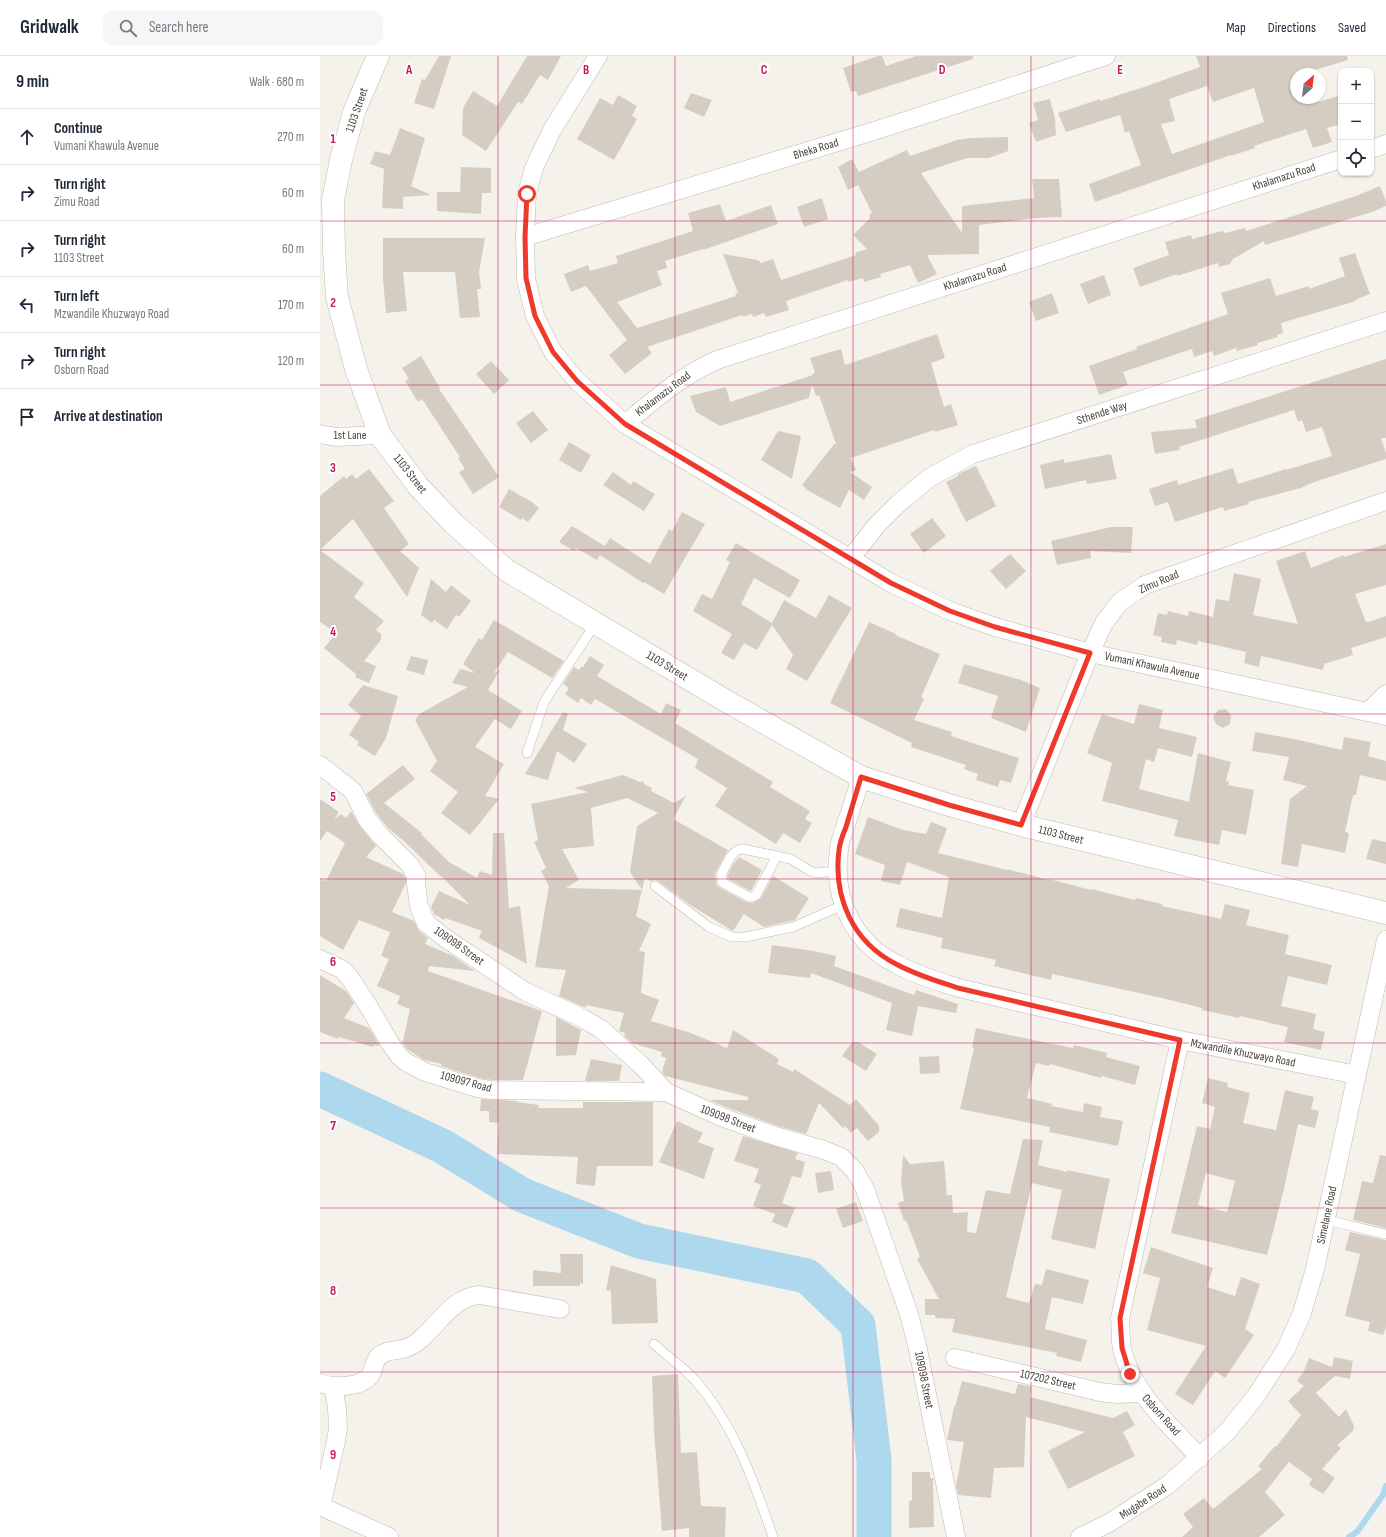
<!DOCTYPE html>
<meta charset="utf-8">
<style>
:root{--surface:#fff;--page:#f6f6f7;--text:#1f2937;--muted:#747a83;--line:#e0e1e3}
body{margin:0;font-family:"Sofia Sans Condensed",sans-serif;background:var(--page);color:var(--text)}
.controls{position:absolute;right:12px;top:12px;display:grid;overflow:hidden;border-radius:8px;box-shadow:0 1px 3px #0004}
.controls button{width:36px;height:36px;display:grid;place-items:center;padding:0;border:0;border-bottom:1px solid var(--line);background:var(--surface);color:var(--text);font:20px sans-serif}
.compass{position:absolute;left:970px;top:12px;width:36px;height:36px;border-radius:50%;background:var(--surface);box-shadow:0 1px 3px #0004;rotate:28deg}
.stop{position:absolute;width:12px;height:12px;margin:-9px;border:3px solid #ee392b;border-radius:50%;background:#fff}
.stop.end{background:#ee392b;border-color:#fff;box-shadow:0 1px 4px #0008}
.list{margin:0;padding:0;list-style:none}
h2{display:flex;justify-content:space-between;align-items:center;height:52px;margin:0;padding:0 16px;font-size:17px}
h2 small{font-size:13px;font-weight:400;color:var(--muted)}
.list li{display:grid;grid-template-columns:26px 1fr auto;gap:12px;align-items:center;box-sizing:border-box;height:56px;padding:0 16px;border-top:1px solid var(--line)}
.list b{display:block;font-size:15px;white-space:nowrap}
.list p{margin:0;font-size:13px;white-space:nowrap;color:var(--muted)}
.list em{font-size:13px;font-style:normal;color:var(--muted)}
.icon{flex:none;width:22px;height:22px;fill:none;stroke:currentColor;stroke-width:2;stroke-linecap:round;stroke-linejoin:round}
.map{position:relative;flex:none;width:1066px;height:1481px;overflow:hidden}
header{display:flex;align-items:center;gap:24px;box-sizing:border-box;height:56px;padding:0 20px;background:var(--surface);border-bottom:1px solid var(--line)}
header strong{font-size:19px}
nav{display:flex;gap:22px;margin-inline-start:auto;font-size:14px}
.search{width:280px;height:36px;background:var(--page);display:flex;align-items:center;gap:10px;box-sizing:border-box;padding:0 14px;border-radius:12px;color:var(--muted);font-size:15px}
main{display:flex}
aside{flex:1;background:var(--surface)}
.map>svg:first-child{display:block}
</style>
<header>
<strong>Gridwalk</strong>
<div class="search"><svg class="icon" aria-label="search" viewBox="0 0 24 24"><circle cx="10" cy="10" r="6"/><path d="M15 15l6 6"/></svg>Search here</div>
<nav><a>Map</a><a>Directions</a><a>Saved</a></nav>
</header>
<main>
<aside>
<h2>9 min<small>Walk · 680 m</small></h2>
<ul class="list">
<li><svg class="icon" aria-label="ahead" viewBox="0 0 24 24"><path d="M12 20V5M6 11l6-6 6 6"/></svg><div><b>Continue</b><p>Vumani Khawula Avenue</p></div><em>270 m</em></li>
<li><svg class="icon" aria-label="right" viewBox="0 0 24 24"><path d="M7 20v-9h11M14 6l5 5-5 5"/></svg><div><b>Turn right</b><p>Zimu Road</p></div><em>60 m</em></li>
<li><svg class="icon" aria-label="right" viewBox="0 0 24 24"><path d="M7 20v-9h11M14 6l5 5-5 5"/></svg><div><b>Turn right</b><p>1103 Street</p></div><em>60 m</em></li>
<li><svg class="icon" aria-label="left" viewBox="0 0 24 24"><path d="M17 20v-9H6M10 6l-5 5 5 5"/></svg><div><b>Turn left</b><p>Mzwandile Khuzwayo Road</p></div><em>170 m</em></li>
<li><svg class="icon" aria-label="right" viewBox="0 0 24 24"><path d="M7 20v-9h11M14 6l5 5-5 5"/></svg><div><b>Turn right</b><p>Osborn Road</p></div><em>120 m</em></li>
<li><svg class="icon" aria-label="arrive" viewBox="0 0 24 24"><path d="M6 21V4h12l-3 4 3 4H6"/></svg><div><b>Arrive at destination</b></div></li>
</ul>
</aside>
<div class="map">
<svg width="1066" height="1481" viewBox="0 0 1066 1481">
<rect width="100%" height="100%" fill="#f5f2ec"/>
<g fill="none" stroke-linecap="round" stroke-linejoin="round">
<!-- stream -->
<polyline stroke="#add8ed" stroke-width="6" points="1029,1481 1037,1476 1063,1439 1066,1430"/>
<!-- river -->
<polyline stroke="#add8ed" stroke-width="35" points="0,1033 122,1090 202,1139 319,1185 487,1220 538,1269 554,1404 554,1481"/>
</g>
<!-- building -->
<g fill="#d6cdc2" fill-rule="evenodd">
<polygon points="119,0 131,0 114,53 94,47 102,23 105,24"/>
<polygon points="207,0 241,0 228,24 220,19 202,48 198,46 166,95 142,79 143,52 153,35 177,50"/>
<polygon points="558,0 562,0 566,10 596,0 653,0 653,3 538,40 536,35 531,36 523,12"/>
<path d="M876,0H1027L1028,4L989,16L990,18H976V42H997L998,46L1021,39V68L1007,72L1012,86L993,92L986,73L934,90L935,92L911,100V99L775,146L769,128L821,109L809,75L805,77L800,59L746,76L738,57L780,43V45L824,31L880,11ZM887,30L893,46L934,32L944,66L852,98L841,68L855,65L849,43Z"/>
<polygon points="371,37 392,44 384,61 364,52"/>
<polygon points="298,39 317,50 312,60 317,63 294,104 257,83 280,42 293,49"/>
<polygon points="730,43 735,62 736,79 716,86 709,67 718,64 713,47"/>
<polygon points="80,72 105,82 91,130 111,139 83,141 83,153 62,152 64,113 50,108 55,95 70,99"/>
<polygon points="688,81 688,95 669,102 647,102 601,117 642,177 642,150 714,142 712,123 739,123 742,161 717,162 659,169 659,198 607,199 617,218 598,227 590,209 560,218 561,221 544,226 543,222 529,226 528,224 466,245 469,254 446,261 444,257 433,261 432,258 423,261 422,259 327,291 332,297 305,318 289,299 307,284 266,230 251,236 244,218 268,209 270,215 298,207 296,200 373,175 368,157 400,148 406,165 451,149 458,168 383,194 383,193 345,205 347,212 337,215 342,229 297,246 317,272 416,240 415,238 418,237 403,198 438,204 441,207 453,203 461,224 536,199 535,197 547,193 533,179 550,162 549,159 552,157 538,129 528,134 518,111 532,103 539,116 587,94 590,100 637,84 651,82"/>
<polygon points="141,111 171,112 171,137 162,137 161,158 117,155 117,136 140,136"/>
<polygon points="1060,130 1066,145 1066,150 1052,156 945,189 944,185 913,203 910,208 899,211 898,207 857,220 857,218 820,231 813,212 849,199 845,186 871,179 872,183 902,175 905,177 925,172 926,175 1036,140"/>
<polygon points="502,142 508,163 484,171 477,151"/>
<polygon points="63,182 165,182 159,216 161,233 157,233 160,261 140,262 135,216 83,216 87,255 66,257 63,223"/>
<polygon points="1035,197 1050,238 1035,244 1036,245 961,267 963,277 957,279 958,281 937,287 938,289 917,295 916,292 894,300 892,295 874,301 872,293 803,316 808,329 779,339 769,310 817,293 816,291 908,258 901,237 950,222 956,240 989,230 989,233 1025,220 1019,202"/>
<polygon points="784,219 791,239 768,248 760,228"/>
<polygon points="732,237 739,257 716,265 709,246"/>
<polygon points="617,278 625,302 611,307 624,351 631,348 638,369 615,376 614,374 531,402 536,414 530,416 552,431 544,444 529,434 520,452 485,433 486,432 482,429 514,388 516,388 499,339 496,340 492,329 489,342 400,370 376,356 370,340 406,331 410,346 493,319 492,318 495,317 490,302 521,293 525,309"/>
<polygon points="101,300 120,332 119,333 179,421 153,438 139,416 145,413 138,402 140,401 102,343 98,346 85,325 89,323 82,312"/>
<polygon points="1066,303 1066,382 1061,382 1066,397 1066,403 994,426 981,432 928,446 929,448 904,455 903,451 855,466 848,446 835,450 829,433 857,424 858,429 913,412 918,428 966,413 966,414 1012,400 1002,371 986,376 982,364 978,366 974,354 859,391 860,394 835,398 831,376 877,372 875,364"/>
<polygon points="171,305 189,324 174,338 156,318"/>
<polygon points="213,355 228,374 211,387 196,367"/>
<polygon points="458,375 481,380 472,423 441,404"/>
<polygon points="249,386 271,399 261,417 239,404"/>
<polygon points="791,398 797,423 767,428 766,424 725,433 720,409 744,403 744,407"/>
<polygon points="656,410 676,450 646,466 626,426 638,420 638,418"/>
<polygon points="49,413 74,445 64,452 89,488 80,495 99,512 87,541 33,463 0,494 44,527 34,541 64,565 56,574 61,578 61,584 44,605 56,610 49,627 35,621 36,618 4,592 16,577 0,566 0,440 24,420 26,423 32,418 36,423"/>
<polygon points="293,416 311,429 313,425 335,438 324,455 283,429"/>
<polygon points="189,433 212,446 219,452 208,466 202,462 201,464 179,451"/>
<polygon points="362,456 385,468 344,538 324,526 323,527 280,499 277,504 256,492 254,495 239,486 252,470 285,490 290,482 330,508 349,473 352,475"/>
<polygon points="612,462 626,480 604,497 590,478"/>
<polygon points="791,471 813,471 811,497 770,495 771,502 737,509 731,485"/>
<polygon points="416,487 480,524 470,542 434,522 421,548 452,567 464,544 496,562 509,539 532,552 487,625 466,613 473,599 452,569 437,594 424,587 414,604 401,597 412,578 373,555 382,538 392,543 410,506 406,504"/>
<polygon points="1066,488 1066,529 1035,538 1046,566 1048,566 1066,560 1066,581 1031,592 1033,599 1004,608 1003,614 941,600 939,611 924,607 926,596 878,585 877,589 857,584 856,589 841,586 842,581 833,579 838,557 847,559 848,555 868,560 869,555 893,561 896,543 909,545 914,517 941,523 933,559 978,568 956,505 985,495 991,512 1024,499 1024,501"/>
<polygon points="690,498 706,515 686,533 670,515"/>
<polygon points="111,523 126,536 131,529 151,545 139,561 136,559 127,573 114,564 112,567 101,559"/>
<polygon points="174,564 244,605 232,622 188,596 174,617 180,614 168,634 202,655 191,673 175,663 155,691 184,708 165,740 179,743 150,779 121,757 138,736 110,715 117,705 95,664 99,658 148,631 132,627 140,613 155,617 143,608 159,582 162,584"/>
<polygon points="549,566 576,578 575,579 620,598 601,641 604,643 594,664 632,676 631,680 699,702 691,727 680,724 678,731 656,724 658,718 644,713 646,709 591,691 592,687 510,647"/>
<polygon points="91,600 108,604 104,619 86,614"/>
<polygon points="270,600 284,609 277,620 341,658 346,647 361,654 355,667 453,726 450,731 490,755 485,763 492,767 480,787 463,777 456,788 395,750 407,732 375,712 378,703 275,643 271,649 261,642 258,647 245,638 249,632 243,628 254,611 259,614 261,611 263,611"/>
<polygon points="644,608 701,624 720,632 706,676 671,662 678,640 638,627"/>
<polygon points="43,629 78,640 66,682 55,700 37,689 39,686 29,679 41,660 28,649"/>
<polygon points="819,648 843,654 839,672 877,681 872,701 838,692 834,706 826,703 819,733 869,746 878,697 911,706 906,725 909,726 908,729 934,734 926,779 902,774 899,789 854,780 858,764 782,745 792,707 767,697 782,658 814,668"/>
<polygon points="906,653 911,659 910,668 903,672 896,668 893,661 898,654"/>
<polygon points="243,656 248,658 243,674 267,688 254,707 237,695 228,724 205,718"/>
<polygon points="935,676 974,683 1022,694 1024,681 1051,686 1048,700 1066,705 1066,725 1040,719 1036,739 1033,739 1025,776 1029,777 1025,797 982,788 978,811 961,808 970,743 987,730 963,724 969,701 932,695"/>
<polygon points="83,709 95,723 64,747 102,777 101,778 129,806 157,822 160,815 172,819 173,777 184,777 189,852 200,850 207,908 159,882 162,875 125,862 124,864 114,858 111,851 119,835 150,849 125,824 125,823 120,820 85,786 68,772 56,757 46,738"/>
<polygon points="303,719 320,726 323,725 324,728 332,732 331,735 354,747 366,740 353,763 408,794 395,818 397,829 400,832 426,846 433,847 441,842 453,820 489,842 475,864 471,865 444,871 424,858 413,875 370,849 338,825 335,824 331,825 325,822 322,834 310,816 317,770 338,757 307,742 271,752 274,790 242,793 259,824 246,832 322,834 316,860 331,868 319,895 325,896 321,937 339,944 331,965 371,977 407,992 413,974 459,1003 457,1008 473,1016 474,1013 530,1049 536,1043 559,1070 559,1076 548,1085 537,1072 531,1077 525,1070 523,1072 499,1047 486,1078 458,1070 408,1052 390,1044 428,1044 428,1041 345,1020 342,1016 346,1002 341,1000 342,996 312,987 304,980 305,977 299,975 304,957 266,949 266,952 239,940 246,914 215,911 229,830 221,815 226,812 214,786 218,784 211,748 268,736 254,732"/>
<polygon points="0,743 19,756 14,764 21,758 26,762 31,755 39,769 56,790 46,801 83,818 86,822 86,827 72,856 94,865 99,875 108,882 105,888 133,900 155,915 109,910 108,915 222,955 203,1024 172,1024 159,1022 121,1010 122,1008 104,1004 87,993 81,984 83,985 90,953 77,948 80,940 57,930 69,903 61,900 70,876 39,864 23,894 0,880 0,823 6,825 25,787 7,775 0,785"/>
<polygon points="548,761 583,774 606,778 611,766 627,772 618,797 687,814 687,813 729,824 729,823 771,834 771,833 815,844 816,842 842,848 842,850 901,863 905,848 930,854 926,869 969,879 965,898 1012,909 1007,929 968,920 961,950 996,958 993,973 1005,976 1001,994 964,986 968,971 920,960 919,962 882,954 882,952 842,942 732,918 731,924 674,910 676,904 621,892 623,882 576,871 580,852 622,862 629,821 587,806 580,829 561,825 565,809 535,798"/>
<polygon points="1052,783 1066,786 1066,808 1046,803"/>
<polygon points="419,801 442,814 431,835 408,823 407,821 412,810"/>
<polygon points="452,889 494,895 516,900 514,910 594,939 596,934 638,948 636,957 598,950 592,980 566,974 572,947 491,917 490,922 448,917"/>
<polygon points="0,919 26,935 34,947 24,962 49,972 60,990 54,989 53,991 19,981 18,983 0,976"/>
<polygon points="236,961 261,974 256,999 236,1000"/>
<polygon points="656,972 753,992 754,989 787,997 786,1001 820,1010 815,1029 782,1020 781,1022 730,1008 729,1010 716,1007 707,1042 732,1048 731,1050 763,1056 764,1047 782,1051 780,1061 803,1065 798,1090 729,1076 730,1071 640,1053 654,992 652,991"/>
<polygon points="532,986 538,986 557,998 546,1015 522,1000"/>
<polygon points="619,1000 620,1017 600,1018 599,1001"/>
<polygon points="271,1003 302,1009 299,1025 265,1025"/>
<path d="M888,1022L908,1027L907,1031L930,1037L923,1067L956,1074L965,1034L994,1041L991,1053L999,1055L995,1072L978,1068L964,1133L947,1199L851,1177L877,1070L890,1073L895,1051L882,1047ZM886,1117L915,1125L907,1156L878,1149Z"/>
<polygon points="161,1043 198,1045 197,1046 219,1049 218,1052 263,1052 263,1046 333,1046 333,1110 277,1110 275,1130 256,1128 258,1101 177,1098 179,1067 169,1066 169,1055 160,1055"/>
<polygon points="357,1065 383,1077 378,1086 394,1092 384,1123 339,1106"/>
<polygon points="423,1080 478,1097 475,1103 485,1106 481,1122 472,1120 462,1147 475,1152 467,1172 452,1166 455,1158 433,1150 441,1129 434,1126 439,1113 414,1105"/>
<polygon points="703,1083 723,1084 718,1109 747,1116 747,1114 790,1123 775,1193 731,1183 742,1134 712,1127 686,1241 709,1247 715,1228 722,1229 726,1213 769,1224 763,1248 732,1241 725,1273 767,1284 761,1306 736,1300 737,1297 632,1276 635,1263 615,1262 615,1259 605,1259 605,1243 619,1243 597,1203 600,1201 586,1164 584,1165 578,1147 584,1145 581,1127 583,1099 590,1108 624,1105 627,1139 632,1139 633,1157 648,1156 647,1176 656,1177 666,1134 690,1138"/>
<polygon points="1060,1099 1066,1100 1066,1172 1033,1164 1042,1125 1053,1127"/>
<polygon points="511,1115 514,1134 498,1137 495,1117"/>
<polygon points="536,1146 543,1165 523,1172 516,1153"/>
<polygon points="1030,1176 1066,1184 1066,1271 1063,1279 1048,1275 1050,1266 1025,1260 1040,1198 1025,1194"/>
<polygon points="831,1191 893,1212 887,1231 915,1240 921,1221 940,1228 925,1273 934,1279 905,1322 895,1315 873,1349 855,1338 886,1290 827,1274 840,1222 823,1217"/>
<polygon points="240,1198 263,1198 263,1228 260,1227 260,1230 213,1230 213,1214 241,1217"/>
<polygon points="291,1209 336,1223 338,1267 292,1268 291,1235 286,1234"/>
<polygon points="1014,1301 1033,1305 1030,1323 1015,1320 996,1337 1019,1361 1026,1353 1034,1370 1033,1375 1017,1389 1021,1392 1002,1413 1015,1422 1003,1438 989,1429 992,1423 969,1406 945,1436 965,1459 939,1481 862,1481 873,1471 863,1458 884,1442 893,1453 942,1413 938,1410 955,1390 956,1391 981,1359 968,1345 984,1330 977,1325 984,1315 989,1302 1012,1311"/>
<polygon points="358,1318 361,1397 377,1396 381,1450 406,1451 405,1481 369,1481 369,1472 342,1475 334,1375 332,1320"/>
<polygon points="642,1325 695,1338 698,1328 712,1331 710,1341 793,1362 807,1355 815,1369 803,1376 815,1400 748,1433 728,1395 765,1376 706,1361 704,1411 674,1412 671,1442 638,1439 636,1430 644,1386 627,1384 627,1383 634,1351 635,1351"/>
<polygon points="592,1416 610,1416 610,1422 613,1422 614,1471 589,1472 589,1445 592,1444"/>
</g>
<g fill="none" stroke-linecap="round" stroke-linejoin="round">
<defs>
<g id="service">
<polyline points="207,697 224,646 275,568"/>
<path d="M457,800L436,839L433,841H429L403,827L401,820C406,810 411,793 423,793L471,803L490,815L496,817L518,815"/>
<polyline points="335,830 389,871 412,881 425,881 473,871 523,849"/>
<polyline points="1006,1164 1066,1178"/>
<path d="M334,1288C347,1300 363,1311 375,1324C414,1369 434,1425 453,1481"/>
</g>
<g id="minor">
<polyline points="278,0 232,74 214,112 207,137 205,181 206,223 215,260 233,296 257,325 305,368 571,527 630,555 675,571 770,597 1066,660"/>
<polyline points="1051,93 1066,88"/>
<polyline points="205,181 554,75 786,0"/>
<path d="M305,368C335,343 361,320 397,304L1021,103"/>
<polyline points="0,378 16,381 60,379"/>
<polyline points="530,503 556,470 579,447 609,422 653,398 1066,265"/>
<polyline points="1048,656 1066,638"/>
<polyline points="0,709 33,735 47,763 60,779 90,809 96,819 96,828 99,850 106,867 125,882 206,936 262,962 281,973 321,1009 346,1036 404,1062 455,1080 504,1094 521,1101 535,1115 545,1133 589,1258 597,1289 636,1481"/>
<path d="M541,721C536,738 531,754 525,771C523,778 519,786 519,794C512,842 533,886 576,908C596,919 617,925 639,932L860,984L1037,1019"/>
<polyline points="701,769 770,597 784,567 800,546 825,529 1066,445"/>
<polyline points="0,903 23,914 30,922 49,951 70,987 79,1000 86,1006 105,1016 157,1032 171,1034 346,1036"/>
<path d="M860,984L800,1262C801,1272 800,1284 802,1293C813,1338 850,1369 880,1402"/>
<polyline points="635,1302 780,1336 797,1338 821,1337"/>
<path d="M0,1327C13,1332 43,1332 51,1318C54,1313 54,1306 58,1301C64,1294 78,1295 86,1292C92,1290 98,1286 102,1282C120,1266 134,1241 159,1239L240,1253"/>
<polyline points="0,1450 69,1481"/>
<polyline points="1,1451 16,1385 18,1372 17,1352 13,1330"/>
<polyline points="760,1481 789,1467 848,1429 907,1376 936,1340 966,1293 982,1257 995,1213 1066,884"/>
</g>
<polyline id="tertiary" points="58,0 34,56 21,104 13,144 14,195 17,241 36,313 60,379 98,430 133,467 186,514 406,645 541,721 629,749 701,769 1066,857"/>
</defs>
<!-- service casing -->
<use href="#service" stroke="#c0b9af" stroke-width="10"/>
<!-- minor casing -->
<use href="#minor" stroke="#c0b9af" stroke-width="19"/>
<!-- tertiary casing -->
<use href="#tertiary" stroke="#c0b9af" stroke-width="23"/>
<!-- service -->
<use href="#service" stroke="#fff" stroke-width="9"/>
<!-- minor -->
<use href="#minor" stroke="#fff" stroke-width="18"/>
<!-- tertiary -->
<use href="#tertiary" stroke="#fff" stroke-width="22"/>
</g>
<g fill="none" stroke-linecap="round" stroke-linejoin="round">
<!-- route -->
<path stroke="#ee392b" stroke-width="5" d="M207,138L205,181L206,222L215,260L233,296L257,325L305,368L571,527L630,555L675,571L770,597L701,769L629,749L541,721C536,738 531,754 526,771C523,778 520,786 519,794C513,842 533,886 576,908C596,919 617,925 638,932L860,984L800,1262L802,1292L810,1318"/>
</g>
<!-- grid -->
<path fill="none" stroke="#c2185b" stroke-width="1" stroke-opacity="0.55" d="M178,0V1481M355,0V1481M533,0V1481M711,0V1481M888,0V1481M0,165H1066M0,329H1066M0,494H1066M0,658H1066M0,823H1066M0,987H1066M0,1152H1066M0,1316H1066"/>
<g text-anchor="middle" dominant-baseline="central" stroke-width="4" stroke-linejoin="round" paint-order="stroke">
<!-- street labels -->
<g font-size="12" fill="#49423a" stroke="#fff">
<text transform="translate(37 54) rotate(-71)">1103 Street</text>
<text transform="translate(496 93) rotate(-17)">Bheka Road</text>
<text transform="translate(964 121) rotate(-18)">Khalamazu Road</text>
<text transform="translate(655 221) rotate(-18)">Khalamazu Road</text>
<text transform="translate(343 338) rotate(-37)">Khalamazu Road</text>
<text transform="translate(782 357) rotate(-18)">Sthende Way</text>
<text x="30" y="379">1st Lane</text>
<text transform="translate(90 418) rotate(52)">1103 Street</text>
<text transform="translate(839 526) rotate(-23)">Zimu Road</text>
<text transform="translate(347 610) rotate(31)">1103 Street</text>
<text transform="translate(832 610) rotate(12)">Vumani Khawula Avenue</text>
<text transform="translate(741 779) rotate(14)">1103 Street</text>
<text transform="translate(139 890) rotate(35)">109098 Street</text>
<text transform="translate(923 997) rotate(11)">Mzwandile Khuzwayo Road</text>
<text transform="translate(146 1026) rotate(15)">109097 Road</text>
<text transform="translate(408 1063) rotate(21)">109098 Street</text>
<text transform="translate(1007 1159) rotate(-78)">Simelane Road</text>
<text transform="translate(604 1324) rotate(79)">109098 Street</text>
<text transform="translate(728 1324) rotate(13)">107202 Street</text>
<text transform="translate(841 1359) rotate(48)">Osborn Road</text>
<text transform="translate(823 1446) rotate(-33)">Mugabe Road</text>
</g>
</g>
<g font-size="13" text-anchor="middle" font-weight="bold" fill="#c2185b" stroke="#fff" stroke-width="4" stroke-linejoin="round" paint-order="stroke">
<text x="89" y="18">A</text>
<text x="266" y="18">B</text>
<text x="444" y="18">C</text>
<text x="622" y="18">D</text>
<text x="800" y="18">E</text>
<text x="13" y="87">1</text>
<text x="13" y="251">2</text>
<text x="13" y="416">3</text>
<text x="13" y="580">4</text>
<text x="13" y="745">5</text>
<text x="13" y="910">6</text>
<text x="13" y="1074">7</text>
<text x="13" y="1239">8</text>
<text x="13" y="1403">9</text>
</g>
</svg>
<div class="controls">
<button>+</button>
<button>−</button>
<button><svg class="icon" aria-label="locate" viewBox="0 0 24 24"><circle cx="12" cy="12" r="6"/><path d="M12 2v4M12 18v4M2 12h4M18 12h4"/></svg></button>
</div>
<svg class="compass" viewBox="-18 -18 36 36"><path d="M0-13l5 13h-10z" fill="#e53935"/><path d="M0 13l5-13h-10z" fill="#747a83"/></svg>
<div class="stop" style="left:207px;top:138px"></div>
<div class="stop end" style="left:810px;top:1318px"></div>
</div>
</main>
